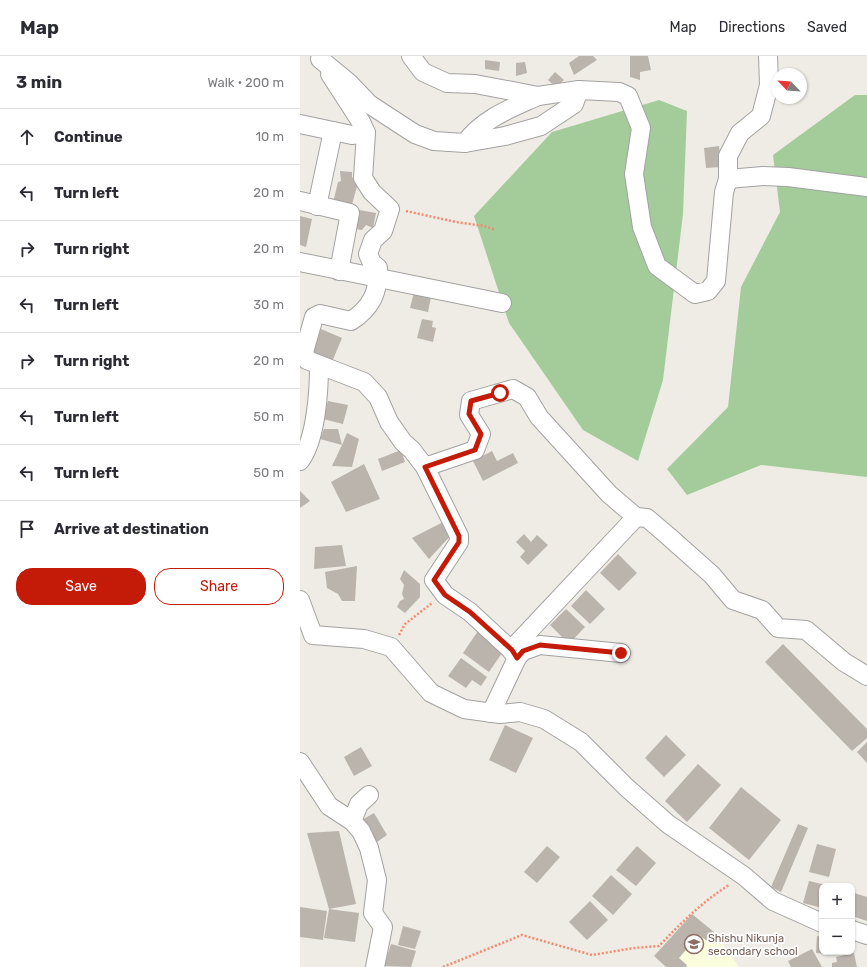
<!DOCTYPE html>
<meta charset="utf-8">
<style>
:root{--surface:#fff;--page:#f2f2f3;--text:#2b2b33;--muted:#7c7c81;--line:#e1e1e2;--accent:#c31b08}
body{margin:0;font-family:Rubik,sans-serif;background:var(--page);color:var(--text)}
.controls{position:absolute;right:12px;bottom:12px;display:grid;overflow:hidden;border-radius:8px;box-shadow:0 1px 3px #0004}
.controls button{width:36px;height:36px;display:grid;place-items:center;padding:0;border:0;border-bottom:1px solid var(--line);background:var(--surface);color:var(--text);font:20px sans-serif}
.compass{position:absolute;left:471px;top:12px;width:36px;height:36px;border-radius:50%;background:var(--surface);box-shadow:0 1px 3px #0004;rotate:295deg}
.stop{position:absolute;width:12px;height:12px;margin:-9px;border:3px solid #c31b08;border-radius:50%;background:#fff}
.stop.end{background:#c31b08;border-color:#fff;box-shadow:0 1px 4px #0008}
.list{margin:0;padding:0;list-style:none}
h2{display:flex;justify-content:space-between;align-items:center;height:52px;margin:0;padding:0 16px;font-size:17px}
h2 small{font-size:13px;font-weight:400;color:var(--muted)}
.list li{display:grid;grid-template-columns:26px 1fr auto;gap:12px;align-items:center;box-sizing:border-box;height:56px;padding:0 16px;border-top:1px solid var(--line)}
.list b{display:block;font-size:15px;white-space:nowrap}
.list em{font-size:13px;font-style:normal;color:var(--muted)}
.actions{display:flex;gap:8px;padding:12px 16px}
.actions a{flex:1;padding:9px 0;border:1px solid var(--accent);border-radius:16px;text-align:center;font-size:14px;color:var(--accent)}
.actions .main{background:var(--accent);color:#fff}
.icon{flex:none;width:22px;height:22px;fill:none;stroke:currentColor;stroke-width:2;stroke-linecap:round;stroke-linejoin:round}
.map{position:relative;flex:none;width:567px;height:911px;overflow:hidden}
header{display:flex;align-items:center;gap:24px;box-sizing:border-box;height:56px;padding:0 20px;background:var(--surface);border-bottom:1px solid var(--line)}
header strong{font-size:19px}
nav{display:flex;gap:22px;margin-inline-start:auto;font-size:14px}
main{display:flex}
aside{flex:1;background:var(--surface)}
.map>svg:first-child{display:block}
</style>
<header>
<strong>Map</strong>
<nav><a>Map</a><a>Directions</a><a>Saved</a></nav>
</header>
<main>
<aside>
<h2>3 min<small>Walk · 200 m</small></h2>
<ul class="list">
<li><svg class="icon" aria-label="ahead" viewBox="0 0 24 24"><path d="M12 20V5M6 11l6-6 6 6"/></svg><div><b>Continue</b></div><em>10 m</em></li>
<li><svg class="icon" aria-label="left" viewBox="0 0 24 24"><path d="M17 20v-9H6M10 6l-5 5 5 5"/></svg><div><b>Turn left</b></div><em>20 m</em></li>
<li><svg class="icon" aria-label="right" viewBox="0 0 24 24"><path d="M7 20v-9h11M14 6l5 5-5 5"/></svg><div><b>Turn right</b></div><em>20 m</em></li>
<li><svg class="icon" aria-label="left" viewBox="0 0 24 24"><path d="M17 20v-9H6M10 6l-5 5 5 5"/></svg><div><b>Turn left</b></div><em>30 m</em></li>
<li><svg class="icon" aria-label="right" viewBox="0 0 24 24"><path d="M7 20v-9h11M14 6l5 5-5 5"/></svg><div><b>Turn right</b></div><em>20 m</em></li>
<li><svg class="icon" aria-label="left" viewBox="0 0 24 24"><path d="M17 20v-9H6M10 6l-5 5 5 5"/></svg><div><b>Turn left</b></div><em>50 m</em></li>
<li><svg class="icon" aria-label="left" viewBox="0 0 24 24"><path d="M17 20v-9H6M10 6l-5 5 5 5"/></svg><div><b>Turn left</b></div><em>50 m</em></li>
<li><svg class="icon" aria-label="arrive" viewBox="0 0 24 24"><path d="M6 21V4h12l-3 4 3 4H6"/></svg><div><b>Arrive at destination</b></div></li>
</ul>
<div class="actions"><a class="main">Save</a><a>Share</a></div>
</aside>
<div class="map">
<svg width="567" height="911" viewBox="0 0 567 911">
<rect width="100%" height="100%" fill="#eeece4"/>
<!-- education -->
<polygon fill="#fafedd" points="392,858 414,876 439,911 366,911 354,900"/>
<!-- forest -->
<g fill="#a4cc9a">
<polygon points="555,39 567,39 567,421 461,409 387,439 367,413 428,351 441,231 480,156 473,99"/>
<polygon points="359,44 387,55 383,158 363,324 338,405 283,374 209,267 174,160 252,76"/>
</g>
<!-- building -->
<g fill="#bbb4ad">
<polygon points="279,0 293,0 297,4 274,19 269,7"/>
<polygon points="330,0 348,0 351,14 340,16 340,24 330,21"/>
<polygon points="185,4 200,6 199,15 185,13"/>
<polygon points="225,6 227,17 216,20 216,7"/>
<polygon points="255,16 264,24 256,31 248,24"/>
<polygon points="419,90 421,111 406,112 404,92"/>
<polygon points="40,115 52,116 52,121 58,127 51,152 33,147 38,126 41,125"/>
<polygon points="54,153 76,157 73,172 66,169 62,174 49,172"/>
<polygon points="0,160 12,163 6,191 0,189"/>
<polygon points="115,232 132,236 128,256 110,252"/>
<polygon points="122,263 133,265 132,271 136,272 133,286 117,282"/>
<polygon points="21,273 42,282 32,306 12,297"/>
<polygon points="28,345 48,349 43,368 23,363"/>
<polygon points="24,373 38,373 42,389 47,377 59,383 52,411 32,410 42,389 20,383"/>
<polygon points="101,394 105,406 82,415 78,403"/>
<polygon points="192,395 197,405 213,397 218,407 183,425 173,405"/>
<polygon points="64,408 80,443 46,456 31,426"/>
<polygon points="0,435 10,445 0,452"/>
<polygon points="147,464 154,476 129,503 112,482"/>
<polygon points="224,478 231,486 237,479 248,489 228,509 220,501 225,495 216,486"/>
<polygon points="42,489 46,510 14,513 15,491"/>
<polygon points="318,498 337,517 319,535 300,517"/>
<polygon points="57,510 55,545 42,545 38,538 27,532 25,516"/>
<polygon points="104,514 120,528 120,541 105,557 97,551 100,545 104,543 102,538 104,529 100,523"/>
<polygon points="286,534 305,553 290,568 271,550"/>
<polygon points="266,553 285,571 269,588 250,569"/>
<polygon points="178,575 204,594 189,616 163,597"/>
<polygon points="483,588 567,673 567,682 552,695 465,606"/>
<polygon points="161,602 187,621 181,630 172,624 166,632 148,620"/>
<polygon points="205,669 233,682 216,717 189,704"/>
<polygon points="366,679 386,699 364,721 345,702"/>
<polygon points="567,686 567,707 557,696"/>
<polygon points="61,691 72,710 54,720 44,701"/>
<polygon points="398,708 421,729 387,766 365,745"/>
<polygon points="441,731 481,764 449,804 409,772"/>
<polygon points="74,757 87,779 74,788 60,765"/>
<polygon points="498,768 508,772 481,836 471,831"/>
<polygon points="39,775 56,848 29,853 7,777"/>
<polygon points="517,788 536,793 529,821 509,816"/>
<polygon points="247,790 260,801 237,827 224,816"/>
<polygon points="337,790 356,807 336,830 316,814"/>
<polygon points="311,819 332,838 313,859 292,840"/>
<polygon points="509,825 526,829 522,830 522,852 503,847"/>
<polygon points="554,837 567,841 567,865 552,860 552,845"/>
<polygon points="290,845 308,864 287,884 269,866"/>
<polygon points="0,851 27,855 23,884 0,881"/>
<polygon points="29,853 59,857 55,886 24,882"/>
<polygon points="392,858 414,876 407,885 399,879 379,902 387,909 386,911 366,911 354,900"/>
<polygon points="103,870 121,875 115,893 98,889"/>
<polygon points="517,880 522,881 522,896 539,896 538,899 516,897"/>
<polygon points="91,888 116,895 111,911 84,910"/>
<polygon points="512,893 522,911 491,911 488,905"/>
<polygon points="554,897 557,911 532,911 532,907 537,906 536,901"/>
</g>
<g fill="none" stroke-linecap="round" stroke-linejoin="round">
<defs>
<g id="street">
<polyline points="111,0 123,16 147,27 175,28 238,40 279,34 319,36 328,40 341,72 334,118 342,171 357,210 395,238 408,235 416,225 424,136 428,123 428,100 440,77 461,60 469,29 468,0"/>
<polyline points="20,3 49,27 69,48 115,78 134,85 165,87 205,80 241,70 274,48 279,34"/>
<polyline points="30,18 61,66 66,77 52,79 33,75"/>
<polyline points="0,68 33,75 17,150"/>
<path d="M66,77L63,122L72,136L90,153L83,175L73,184L68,198L72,207L78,212C79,236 71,252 51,265L20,258L14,261L4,296L7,304L64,326L78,341L89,366L103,386L112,394L125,411L159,480V486L134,524L145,539L170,556L211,594L217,602"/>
<path d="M165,87C183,62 212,52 238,40"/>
<polyline points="428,123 463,120 488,121 567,131"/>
<polyline points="0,145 50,157 39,215"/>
<polyline points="0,206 202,247"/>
<path d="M0,405C16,384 19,336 19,309"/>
<polyline points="125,411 175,394 181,378 169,359 171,345 213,333 227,341 239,361 309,438 336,461 211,594"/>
<polyline points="336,461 347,462 367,479 412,519 433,544 462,554 478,572 506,574 544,606 567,620"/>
<polyline points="0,544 13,579 64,583 91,591 131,637 164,653 200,658 220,656 244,663 281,686 326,731 368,768 444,820 473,845 522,867"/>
<polyline points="191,657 217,602 223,595 240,589 321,597"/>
<polyline points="0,706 29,750 52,765 61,775 69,792 77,824 73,857 83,871 75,911"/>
<polyline points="52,765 59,748 69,739"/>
<polyline points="552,874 567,879"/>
</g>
</defs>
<!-- street casing -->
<use href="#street" stroke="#a2a2a2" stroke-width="20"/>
<!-- path -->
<g stroke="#f48a6f" stroke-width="2.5" stroke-dasharray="2 2" stroke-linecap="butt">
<polyline points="106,155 156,166 184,170 196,174"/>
<polyline points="99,579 105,568 132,547"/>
<path d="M143,911L222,879L292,899L334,892L359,890C381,867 402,846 429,829"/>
</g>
<!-- street -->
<use href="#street" stroke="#fff" stroke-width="18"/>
</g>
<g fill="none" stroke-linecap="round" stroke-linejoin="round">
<!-- route -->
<polyline stroke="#c31b08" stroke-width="5" points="200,337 171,345 169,358 181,378 175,394 125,411 159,480 159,486 134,524 145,539 170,556 212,594 217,602 223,595 240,589 321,597"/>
</g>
<!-- icons -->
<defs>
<symbol id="school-ring" viewBox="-11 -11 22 22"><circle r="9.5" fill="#fff" stroke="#8d6e63" stroke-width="1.5"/><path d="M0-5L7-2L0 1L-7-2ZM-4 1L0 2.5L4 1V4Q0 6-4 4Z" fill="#8d6e63"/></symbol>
</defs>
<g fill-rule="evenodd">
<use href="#school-ring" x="383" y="877" width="22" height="22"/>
</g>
<g text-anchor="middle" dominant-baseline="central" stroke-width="3.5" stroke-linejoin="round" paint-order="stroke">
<!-- education labels -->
<g font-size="11" fill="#785e54" stroke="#fff" text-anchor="start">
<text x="408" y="882">Shishu Nikunja<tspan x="408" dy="13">secondary school</tspan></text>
</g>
</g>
</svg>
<div class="controls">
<button>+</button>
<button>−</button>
</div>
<svg class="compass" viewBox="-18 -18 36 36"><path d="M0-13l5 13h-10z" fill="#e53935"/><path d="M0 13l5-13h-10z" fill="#7c7c81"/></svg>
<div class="stop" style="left:200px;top:337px"></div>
<div class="stop end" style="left:321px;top:597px"></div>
</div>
</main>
